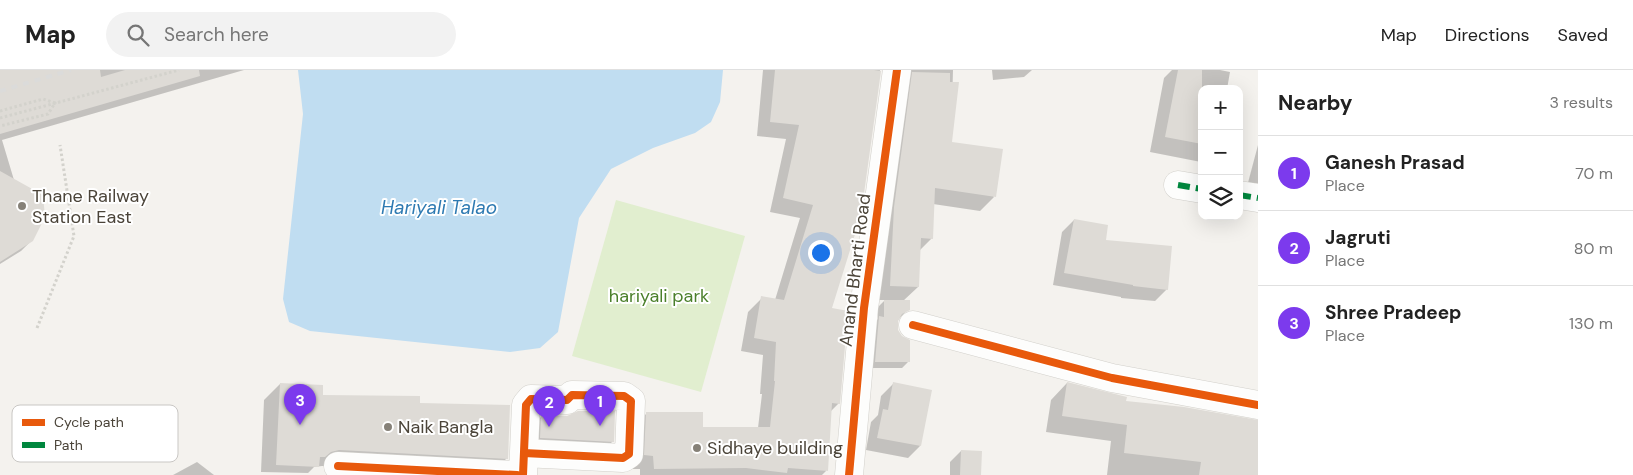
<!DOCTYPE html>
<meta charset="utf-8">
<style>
:root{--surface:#fff;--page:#f2f2f2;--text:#222;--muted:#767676;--line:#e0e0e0;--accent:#7c3aed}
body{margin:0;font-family:"DM Sans",sans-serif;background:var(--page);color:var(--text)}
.controls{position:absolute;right:15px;top:15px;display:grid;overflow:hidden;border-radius:10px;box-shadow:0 5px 20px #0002}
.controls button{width:45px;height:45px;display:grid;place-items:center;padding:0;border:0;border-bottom:1px solid var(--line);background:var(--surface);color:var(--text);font:25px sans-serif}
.you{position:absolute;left:820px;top:182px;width:18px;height:18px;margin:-12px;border:4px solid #fff;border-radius:50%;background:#1a73e8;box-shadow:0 0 0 8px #1a73e833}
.badge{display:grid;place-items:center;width:32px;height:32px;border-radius:50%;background:var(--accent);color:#fff;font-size:16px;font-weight:700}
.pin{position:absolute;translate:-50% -41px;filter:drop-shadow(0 1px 2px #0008)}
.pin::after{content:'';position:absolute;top:26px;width:18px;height:15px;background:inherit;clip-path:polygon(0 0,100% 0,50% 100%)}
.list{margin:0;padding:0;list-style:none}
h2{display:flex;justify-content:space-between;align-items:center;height:65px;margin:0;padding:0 20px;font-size:21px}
h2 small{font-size:16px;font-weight:400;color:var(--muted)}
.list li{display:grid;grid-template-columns:32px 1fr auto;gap:15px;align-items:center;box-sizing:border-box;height:75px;padding:0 20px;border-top:1px solid var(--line)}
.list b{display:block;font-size:19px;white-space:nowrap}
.list p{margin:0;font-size:16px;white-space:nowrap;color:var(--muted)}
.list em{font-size:16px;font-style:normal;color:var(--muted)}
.icon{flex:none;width:28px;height:28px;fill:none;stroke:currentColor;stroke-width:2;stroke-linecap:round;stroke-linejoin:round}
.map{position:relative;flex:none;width:1258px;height:405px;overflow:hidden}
header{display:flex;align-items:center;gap:30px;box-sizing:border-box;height:70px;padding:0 25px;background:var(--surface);border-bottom:1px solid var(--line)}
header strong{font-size:24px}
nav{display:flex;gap:28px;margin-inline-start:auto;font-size:18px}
.search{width:350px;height:45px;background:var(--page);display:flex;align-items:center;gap:12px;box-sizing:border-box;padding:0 18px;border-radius:28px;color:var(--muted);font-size:19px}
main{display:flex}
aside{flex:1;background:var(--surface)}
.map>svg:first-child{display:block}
</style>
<header>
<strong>Map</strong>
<div class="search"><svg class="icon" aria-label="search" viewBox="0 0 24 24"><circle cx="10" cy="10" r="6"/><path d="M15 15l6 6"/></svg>Search here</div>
<nav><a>Map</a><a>Directions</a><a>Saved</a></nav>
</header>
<main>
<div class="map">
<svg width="1258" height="405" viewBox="0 0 1258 405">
<rect width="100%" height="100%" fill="#f4f2ee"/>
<!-- green -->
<polygon fill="#e1eecf" points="616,130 745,166 701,322 572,286"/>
<!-- water -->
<polygon fill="#c0ddf1" points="298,0 723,0 720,32 711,52 695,63 653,78 611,99 579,148 558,262 540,278 510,282 310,261 289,252 283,229 303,44"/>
<!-- shadow -->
<g fill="#0003">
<polygon points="0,0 244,0 2,70 32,170 21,181 0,194"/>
<polygon points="763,0 880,0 860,144 831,239 839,333 830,342 826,401 822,405 640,405 640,399 631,399 633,357 647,343 702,358 758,358 762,324 760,324 763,285 741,281 748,242 762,228 775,230 800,148 770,142 786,69 757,66"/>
<polygon points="889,0 953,0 951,73 994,127 980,141 933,134 932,168 919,181 918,217 903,231 908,239 897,251 897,260 908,292 902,298 869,298 873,254 878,249 878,237 885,230 877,230"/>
<polygon points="992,0 1032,0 1024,7 993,10"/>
<polygon points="1172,0 1220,0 1230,2 1227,19 1202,19 1201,92 1150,82 1164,8"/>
<polygon points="1258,75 1258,131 1245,124"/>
<polygon points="1074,150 1104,171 1167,219 1155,231 1121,228 1121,227 1053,215 1062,162"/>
<polygon points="1067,313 1125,332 1258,351 1258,405 1107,405 1111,371 1046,362 1051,330"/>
<polygon points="280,314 322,326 419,334 507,388 491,404 322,396 314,397 308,403 261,402 264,330"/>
<polygon points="893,314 920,376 908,388 866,380 871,352 878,345 881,326"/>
<polygon points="542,346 613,371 601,383 529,380 530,358"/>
<polygon points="961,381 980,405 950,405 950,392"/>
<polygon points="197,392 214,405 173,405"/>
</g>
<!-- building -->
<g fill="#dedbd6">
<polygon points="0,0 100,0 101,7 125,0 199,0 200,6 0,64"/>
<polygon points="775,0 874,0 881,1 861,145 832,238 848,241 840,334 832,333 828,401 788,398 787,403 746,398 654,399 653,386 644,385 646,342 703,342 703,357 770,357 775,311 774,311 776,272 754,268 761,226 784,230 813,135 783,128 799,55 770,52"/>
<polygon points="1178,0 1202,0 1202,74 1165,67"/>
<polygon points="912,2 950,3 950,12 959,12 952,72 1003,79 996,127 935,118 933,169 921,168 919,217 890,216 894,137"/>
<polygon points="0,101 43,125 45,147 33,171 0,192"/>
<polygon points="1074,149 1108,155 1106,170 1172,176 1168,220 1133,216 1133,215 1064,203"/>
<polygon points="884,230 910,230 910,240 902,244 898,251 898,260 902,266 910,270 910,292 875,292 879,246 884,247"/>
<polygon points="893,312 932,320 921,376 877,368 883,339 888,340"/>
<polygon points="1067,312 1127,327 1126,331 1184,337 1258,350 1258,405 1199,405 1201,392 1124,383 1127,355 1062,346"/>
<polygon points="280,313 323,315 323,325 420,326 420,333 510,335 508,389 339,380 331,382 325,387 320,387 319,397 276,395"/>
<polygon points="578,341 615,341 614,372 540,368 541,345 567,346"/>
<polygon points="961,380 982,381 981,405 960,405"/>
</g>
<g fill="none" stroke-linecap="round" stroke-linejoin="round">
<defs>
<g id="minor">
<polyline points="1178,115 1202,119"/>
<polyline points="1239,125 1258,128"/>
<polyline points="913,255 1112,308 1258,335"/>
<polyline points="338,396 517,405"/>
<polyline points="523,405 526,335 531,329 567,330 572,325 624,326 631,331 629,384 623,388 524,383"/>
<polyline points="849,405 864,238 897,0"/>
</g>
</defs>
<!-- minor casing -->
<use href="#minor" stroke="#d2d0cb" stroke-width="29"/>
<!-- path -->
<g stroke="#d3d2cc" stroke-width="3" stroke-dasharray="2.5 2.5" stroke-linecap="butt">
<polyline points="0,41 43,29 55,33 48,44 0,56"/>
<polyline points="0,48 179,0"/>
<polyline points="37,258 74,166 60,75"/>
</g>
<!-- minor -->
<use href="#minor" stroke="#fdfdfc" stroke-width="28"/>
<!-- rail -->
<polyline stroke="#dbdbda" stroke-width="4" stroke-dasharray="6 6" stroke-linecap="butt" points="0,21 71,0"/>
<!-- quiet -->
<g stroke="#00873e" stroke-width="6" stroke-dasharray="12 6" stroke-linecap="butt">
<polyline points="1178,115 1202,119"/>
<polyline points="1239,125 1258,128"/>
</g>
<defs>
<g id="cycleway">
<polyline points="913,255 1112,308 1258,335"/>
<polyline points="338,396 517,405"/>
<polyline points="523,405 526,335 531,329 567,330 572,325 624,326 631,331 629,384 623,388 524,383"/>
<polyline points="849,405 864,238 897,0"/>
</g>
</defs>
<!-- cycleway casing -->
<use href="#cycleway" stroke="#fff" stroke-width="11"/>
<!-- cycleway -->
<use href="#cycleway" stroke="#e8590c" stroke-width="8"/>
</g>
<!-- markers -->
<g fill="#868178" stroke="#fff" stroke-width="2">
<circle cx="22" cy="136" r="5"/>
<circle cx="388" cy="357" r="5"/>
<circle cx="697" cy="378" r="5"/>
</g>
<g text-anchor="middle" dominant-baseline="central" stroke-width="4" stroke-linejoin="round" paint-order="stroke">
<!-- poi labels -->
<g font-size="18" fill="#4b4439" stroke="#fff" text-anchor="start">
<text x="32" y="126">Thane Railway<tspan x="32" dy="21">Station East</tspan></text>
<text x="398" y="357">Naik Bangla</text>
<text x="707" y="378">Sidhaye building</text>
</g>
<!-- street labels -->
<g font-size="18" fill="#4b4439" stroke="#fff">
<text transform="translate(855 200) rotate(-83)">Anand Bharti Road</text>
</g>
<!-- park labels -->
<g font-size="18" fill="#4a7f2a" stroke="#fff">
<text x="659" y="226">hariyali park</text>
</g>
<!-- water labels -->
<g font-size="19" font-style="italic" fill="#2e7ab2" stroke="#fff">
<text x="439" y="137">Hariyali Talao</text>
</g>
</g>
<!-- legend -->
<rect x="12" y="335" width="166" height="57" rx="8" fill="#fff" stroke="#c9c7c4" stroke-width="1"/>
<rect x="22" y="349" width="23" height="7" fill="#e8590c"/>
<rect x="22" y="372" width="23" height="6" fill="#00873e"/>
<g font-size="14" fill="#4b4439">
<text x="54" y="357">Cycle path</text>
<text x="54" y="380">Path</text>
</g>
</svg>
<div class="controls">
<button>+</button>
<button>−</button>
<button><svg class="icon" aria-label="layers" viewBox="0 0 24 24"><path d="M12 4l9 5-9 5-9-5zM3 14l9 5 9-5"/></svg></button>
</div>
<div class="you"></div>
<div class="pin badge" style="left:600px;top:356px">1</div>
<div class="pin badge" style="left:549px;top:357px">2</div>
<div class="pin badge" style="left:300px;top:355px">3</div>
</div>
<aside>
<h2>Nearby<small>3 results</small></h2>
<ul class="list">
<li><span class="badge">1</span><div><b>Ganesh Prasad</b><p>Place</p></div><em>70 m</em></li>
<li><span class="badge">2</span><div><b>Jagruti</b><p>Place</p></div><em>80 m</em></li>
<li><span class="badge">3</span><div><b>Shree Pradeep</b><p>Place</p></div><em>130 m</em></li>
</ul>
</aside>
</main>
